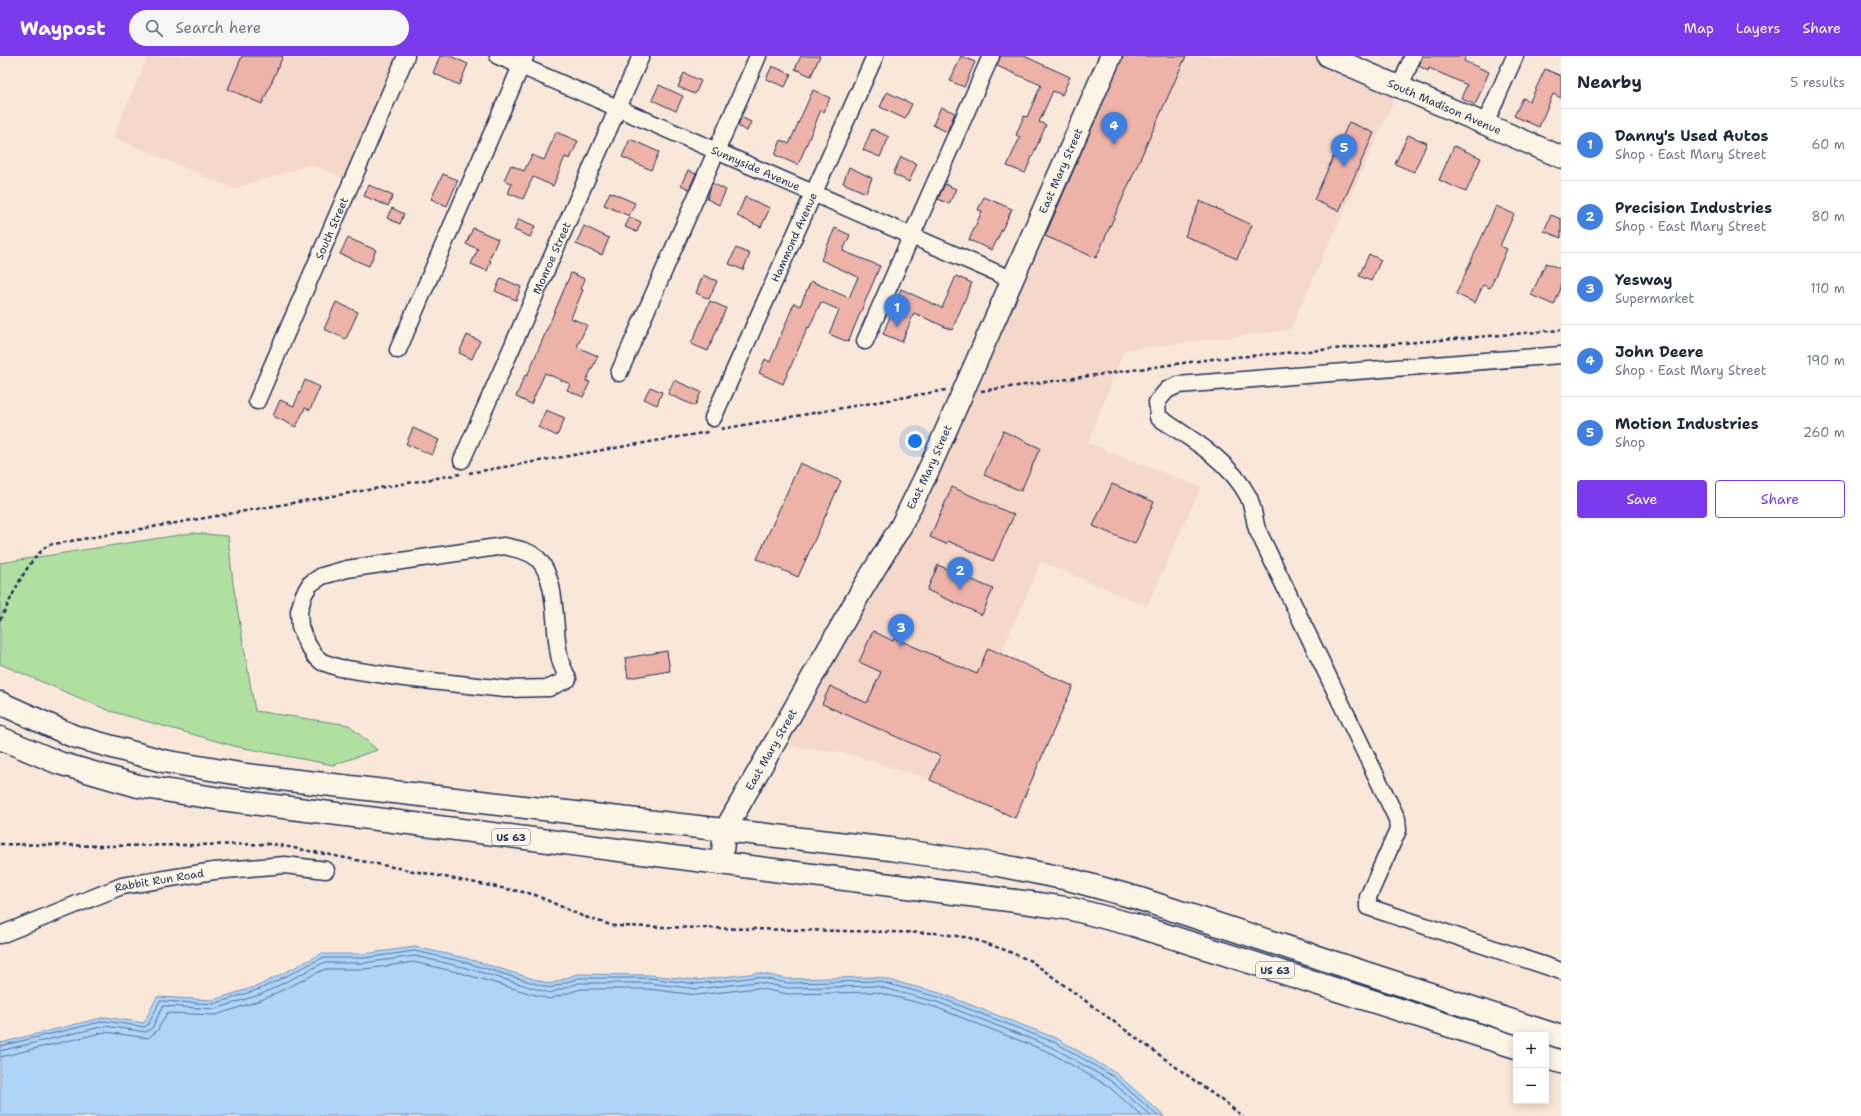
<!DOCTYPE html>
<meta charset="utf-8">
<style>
:root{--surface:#fff;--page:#f6f6f7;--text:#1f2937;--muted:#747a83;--line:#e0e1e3;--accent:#7c3aed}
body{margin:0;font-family:"Shantell Sans",sans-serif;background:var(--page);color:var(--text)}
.controls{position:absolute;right:12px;bottom:12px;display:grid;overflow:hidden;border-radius:4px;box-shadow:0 2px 10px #0003}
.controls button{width:36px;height:36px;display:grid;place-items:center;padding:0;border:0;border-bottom:1px solid var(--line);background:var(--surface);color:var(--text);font:20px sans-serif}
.you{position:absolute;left:915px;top:385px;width:14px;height:14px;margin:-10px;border:3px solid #fff;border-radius:50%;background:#1a73e8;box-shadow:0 0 0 6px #1a73e833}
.badge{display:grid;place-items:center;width:26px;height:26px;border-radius:50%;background:var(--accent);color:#fff;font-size:13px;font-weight:700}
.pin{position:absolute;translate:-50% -33px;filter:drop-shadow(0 1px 2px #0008)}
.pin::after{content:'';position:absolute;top:21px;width:14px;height:12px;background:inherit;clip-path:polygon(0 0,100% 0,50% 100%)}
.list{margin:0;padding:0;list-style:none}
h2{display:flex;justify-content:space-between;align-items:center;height:52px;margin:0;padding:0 16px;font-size:17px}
h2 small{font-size:13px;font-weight:400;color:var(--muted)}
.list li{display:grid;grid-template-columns:26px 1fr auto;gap:12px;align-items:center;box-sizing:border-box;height:72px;padding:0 16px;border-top:1px solid var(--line)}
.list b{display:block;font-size:15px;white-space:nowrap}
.list p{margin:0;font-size:13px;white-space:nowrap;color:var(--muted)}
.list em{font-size:13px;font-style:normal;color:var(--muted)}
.actions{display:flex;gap:8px;padding:12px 16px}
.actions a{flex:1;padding:9px 0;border:1px solid var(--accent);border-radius:4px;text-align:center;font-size:14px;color:var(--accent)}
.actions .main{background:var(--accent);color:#fff}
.icon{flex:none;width:22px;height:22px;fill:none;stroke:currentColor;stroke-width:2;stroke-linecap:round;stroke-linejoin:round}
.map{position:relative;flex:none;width:1561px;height:1060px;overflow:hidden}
header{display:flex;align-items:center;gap:24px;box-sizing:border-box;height:56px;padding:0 20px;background:var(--accent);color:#fff}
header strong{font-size:19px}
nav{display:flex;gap:22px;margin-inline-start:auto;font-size:14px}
.search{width:280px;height:36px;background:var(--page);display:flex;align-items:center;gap:10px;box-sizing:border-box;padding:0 14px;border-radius:22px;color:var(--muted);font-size:15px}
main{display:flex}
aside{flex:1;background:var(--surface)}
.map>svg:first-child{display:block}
</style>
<header>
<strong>Waypost</strong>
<div class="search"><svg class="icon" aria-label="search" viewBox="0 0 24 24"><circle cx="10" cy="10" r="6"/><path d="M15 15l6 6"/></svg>Search here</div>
<nav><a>Map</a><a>Layers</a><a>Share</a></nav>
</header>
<main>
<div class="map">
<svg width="1561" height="1060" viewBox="0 0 1561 1060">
<rect width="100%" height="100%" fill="#f9e8d9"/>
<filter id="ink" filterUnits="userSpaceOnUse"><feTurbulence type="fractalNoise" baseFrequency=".025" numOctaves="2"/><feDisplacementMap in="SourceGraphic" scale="8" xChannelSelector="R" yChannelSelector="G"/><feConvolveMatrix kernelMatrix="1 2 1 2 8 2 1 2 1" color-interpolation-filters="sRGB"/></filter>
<g filter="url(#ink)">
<!-- built -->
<g fill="#f5d8ca">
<polygon points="148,0 406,0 353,125 310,109 233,133 113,81"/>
<polygon points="1111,0 1328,0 1400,31 1290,274 1124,294 1088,387 1201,431 1147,550 1041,506 1001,598 1073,630 1015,761 930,724 850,698 796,691 776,684 863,532"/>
</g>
<!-- green -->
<polygon fill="#b0e0a0" stroke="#66887f" points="192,477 228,480 233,528 255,655 349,669 377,694 333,709 234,690 110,655 0,608 0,507"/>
<!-- water -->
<polygon fill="#aed4f7" stroke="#7392ba" points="415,891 465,902 550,928 577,918 649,919 698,924 758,917 788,923 877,921 940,937 1058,983 1117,1018 1164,1060 0,1060 0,987 105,961 144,967 157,941 213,944 258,930 321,898 363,898"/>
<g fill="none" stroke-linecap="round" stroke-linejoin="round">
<!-- shore -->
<g stroke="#56719b" stroke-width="1">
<polyline points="0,990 105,965 145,971 148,969 160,945 214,948 260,933 322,902 364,902 415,895 464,906 550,932 579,922 649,922 697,928 757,921 788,927 877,925 938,941 1056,987 1114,1021 1158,1060"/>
<polyline points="0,995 105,970 146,976 152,972 163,950 215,953 262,938 323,907 364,907 415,900 463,911 550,937 579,927 649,927 697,933 757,926 788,932 876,930 937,946 1054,992 1111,1025 1151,1060"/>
<polyline points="0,1001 105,976 148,982 157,975 167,957 216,959 264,943 325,913 365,913 414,906 461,917 549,943 581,933 648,933 697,939 757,932 788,938 876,936 935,951 1051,997 1108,1030 1142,1060"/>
</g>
</g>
<!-- building -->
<g fill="#edb2a8" stroke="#1b2f5e">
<polygon points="242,0 283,0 262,48 228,33"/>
<polygon points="440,0 450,0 468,8 459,29 433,17"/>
<polygon points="801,0 820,0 811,20 795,13"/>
<polygon points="961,0 975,6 964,31 950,25"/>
<polygon points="1000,0 1024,0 1070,21 1062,39 1053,35 1039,66 1046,69 1025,117 1007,110 1020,81 1016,79 1024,60 1027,61 1041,29 997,10"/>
<polygon points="1123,0 1186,0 1096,202 1045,180"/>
<polygon points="1422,0 1466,0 1464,5 1489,16 1475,49 1461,42 1467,29 1429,12 1428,15 1419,10"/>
<polygon points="772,10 791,18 785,31 766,23"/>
<polygon points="1545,13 1561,20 1561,42 1553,38 1539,71 1514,60 1523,42 1530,45"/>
<polygon points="684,17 701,25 695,38 678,31"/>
<polygon points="659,29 683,40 676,55 652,44"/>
<polygon points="813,34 830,42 824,56 821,54 798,109 775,99 781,84 789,88"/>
<polygon points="887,36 912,48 905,63 880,51"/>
<polygon points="941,51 955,57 947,76 933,69"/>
<polygon points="741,61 751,66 747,75 738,70"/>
<polygon points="1349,66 1374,77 1339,155 1314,144"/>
<polygon points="872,73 889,81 880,101 863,94"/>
<polygon points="556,76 578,85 570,103 565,101 553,130 533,121 523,143 508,137 512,128 504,124 511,109 524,115 532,99 544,104"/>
<polygon points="1408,79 1427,87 1414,116 1395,108"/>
<polygon points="630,83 659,96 651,114 622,101"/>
<polygon points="1454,90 1481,102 1466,136 1439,124"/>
<polygon points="901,101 917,108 909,126 893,118"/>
<polygon points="849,111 872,122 866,137 843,127"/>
<polygon points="688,114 696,118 689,133 681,129"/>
<polygon points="443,118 458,124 447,150 431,143"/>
<polygon points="712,127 726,134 719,149 707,143"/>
<polygon points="945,128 956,133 949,148 938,143"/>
<polygon points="369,129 393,140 388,150 364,140"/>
<polygon points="610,136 635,147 629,160 604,149"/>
<polygon points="745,141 770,152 761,171 737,160"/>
<polygon points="984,141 1012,153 992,194 969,184 982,155 978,154"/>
<polygon points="1200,145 1252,169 1237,203 1185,180"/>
<polygon points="1496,150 1514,158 1500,190 1507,193 1490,232 1483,229 1475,247 1456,238"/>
<polygon points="392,152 404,158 400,168 387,162"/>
<polygon points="1551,159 1561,163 1561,182 1544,175"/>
<polygon points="630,161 641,166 637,176 625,171"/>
<polygon points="519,163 535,170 530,181 514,174"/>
<polygon points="584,170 609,182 602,199 576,188"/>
<polygon points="473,172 498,183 489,204 491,205 487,215 471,208 478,193 466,188"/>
<polygon points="835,172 850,179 843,195 880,210 848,286 829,278 839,254 821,246 809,272 808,271 783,328 759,317 765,303 770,306 794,247 800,250 811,225 849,242 858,221 821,204"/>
<polygon points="348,182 376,194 369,210 340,198"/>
<polygon points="736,192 750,198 743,214 729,208"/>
<polygon points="1369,198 1381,204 1371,225 1359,220"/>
<polygon points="1546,207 1561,213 1561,232 1554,249 1531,239"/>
<polygon points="571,217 585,223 581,233 583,234 571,262 587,269 577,291 598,300 586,325 590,326 583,341 567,334 570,328 545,317 531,348 516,341 525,319 527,320"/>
<polygon points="703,219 717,225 709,243 696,237"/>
<polygon points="956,220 972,227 952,274 914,257 902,286 883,278 901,233 942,252"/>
<polygon points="501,222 521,231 516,244 495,235"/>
<polygon points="710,245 726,252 708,295 691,288"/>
<polygon points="336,246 358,256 346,283 324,273"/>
<polygon points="467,279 480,285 472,303 459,297"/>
<polygon points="305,324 320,331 310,354 305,352 296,371 273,360 280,344 294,350"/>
<polygon points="674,324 701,336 695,350 668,338"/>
<polygon points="650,331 662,336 657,349 644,343"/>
<polygon points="546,354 565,362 557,380 538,371"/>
<polygon points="413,372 439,384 432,399 406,388"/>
<polygon points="1003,375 1040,392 1021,435 984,419"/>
<polygon points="800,407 841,425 798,521 757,503"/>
<polygon points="1112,428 1154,446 1135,488 1093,470"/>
<polygon points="952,431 1014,459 993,505 948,485 946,488 930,481"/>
<polygon points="938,509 993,533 982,559 927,534"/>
<polygon points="873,575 893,585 894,582 977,618 988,592 1073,630 1015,762 930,724 940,700 822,648 830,630 867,647 881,616 859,606"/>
<polygon points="667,595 670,615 628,622 625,602"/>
</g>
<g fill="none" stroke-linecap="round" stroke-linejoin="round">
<defs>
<g id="minor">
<path id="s1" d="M498,0L1013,224"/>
<polyline points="1400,31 1413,0"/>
<polyline points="1485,68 1515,0"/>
<polyline points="865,285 991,0"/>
<polyline points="398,294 525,1"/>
<path d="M1561,299L1178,329L1167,334L1157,346L1158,361C1191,383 1229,404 1248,440C1253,449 1254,463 1257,473L1397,763L1398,774L1368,841V851L1561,915"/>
<polyline points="619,317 758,0"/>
<path id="s2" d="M257,345L406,0"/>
<path id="s3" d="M713,362L875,0"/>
<path id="s4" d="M462,404L641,0"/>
<path d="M504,490C515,493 529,494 538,503C560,526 552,579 561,607C563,612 566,618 568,623L549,632L505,633L404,622L340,612L322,606L315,600L306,586L300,571L299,555L304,538L310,528L322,520L347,513Z"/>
<path id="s5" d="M0,879L122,830L214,815L285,809L326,814"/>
</g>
<g id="major">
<path id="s6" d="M1328,0L1561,101"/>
<path id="s7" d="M721,807L725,774L863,532L901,470L929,413L1111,0"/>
</g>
<g id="highway">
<polyline points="0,647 73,680 163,705 246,719 890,793 998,809 1068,823 1137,842 1561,981"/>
<polyline points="0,682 59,707 138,730 221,743 1031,847 1072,853 1134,869 1516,991"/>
<polyline points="1546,1001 1561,1006"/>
</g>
</defs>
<!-- minor casing -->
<use href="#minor" stroke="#1b2f5e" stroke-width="19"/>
<!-- major casing -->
<use href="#major" stroke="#1b2f5e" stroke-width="24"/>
<!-- highway casing -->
<use href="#highway" stroke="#1b2f5e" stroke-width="25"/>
<!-- path -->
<g stroke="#1b2f5e" stroke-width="2.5" stroke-dasharray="4 3" stroke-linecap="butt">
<polyline points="981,335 1212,303 1561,274"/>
<polyline points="721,373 946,334"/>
<polyline points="469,417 708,376"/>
<path d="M0,564C14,538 24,508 48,489L460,418"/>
<polyline points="0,788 104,790 273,788 533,838 582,860 614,870 936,877 970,882 1005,894 1031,905 1243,1060"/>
</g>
<!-- minor -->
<use href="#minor" stroke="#fcf5e5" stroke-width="16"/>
<!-- major -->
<use href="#major" stroke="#fcf5e5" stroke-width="21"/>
<!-- highway -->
<use href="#highway" stroke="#fcf5e5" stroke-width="22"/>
</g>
</g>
<g text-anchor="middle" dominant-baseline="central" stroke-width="4" stroke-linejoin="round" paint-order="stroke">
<!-- shield labels -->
<g fill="#fcf5e5" stroke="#5e6a86" stroke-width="1">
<rect x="492" y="773" width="38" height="16" rx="3"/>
<rect x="1256" y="906" width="38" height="16" rx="3"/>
</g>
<g font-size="10" font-weight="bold" fill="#1b2f5e">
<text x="511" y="781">US 63</text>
<text x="1275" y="914">US 63</text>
</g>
<!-- street labels -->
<g font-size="11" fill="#1b2f5e" stroke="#fcf5e5">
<text stroke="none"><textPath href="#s6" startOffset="127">South Madison Avenue</textPath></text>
<text stroke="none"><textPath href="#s1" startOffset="281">Sunnyside Avenue</textPath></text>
<text stroke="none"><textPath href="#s7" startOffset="774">East Mary Street</textPath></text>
<text stroke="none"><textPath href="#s2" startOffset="188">South Street</textPath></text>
<text stroke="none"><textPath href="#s3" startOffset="198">Hammond Avenue</textPath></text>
<text stroke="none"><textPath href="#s4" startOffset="221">Monroe Street</textPath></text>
<text stroke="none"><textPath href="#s7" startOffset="450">East Mary Street</textPath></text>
<text stroke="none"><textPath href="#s7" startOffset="126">East Mary Street</textPath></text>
<text stroke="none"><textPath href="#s5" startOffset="169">Rabbit Run Road</textPath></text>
</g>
</g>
</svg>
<div class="controls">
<button>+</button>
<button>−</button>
</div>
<div class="you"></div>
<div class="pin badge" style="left:897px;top:271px;background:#3f7fe0">1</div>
<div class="pin badge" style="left:960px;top:534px;background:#3f7fe0">2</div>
<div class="pin badge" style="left:901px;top:591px;background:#3f7fe0">3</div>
<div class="pin badge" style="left:1114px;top:89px;background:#3f7fe0">4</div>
<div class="pin badge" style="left:1344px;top:111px;background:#3f7fe0">5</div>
</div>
<aside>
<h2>Nearby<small>5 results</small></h2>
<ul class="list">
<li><span class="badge" style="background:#3f7fe0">1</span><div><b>Danny's Used Autos</b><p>Shop · East Mary Street</p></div><em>60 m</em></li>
<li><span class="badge" style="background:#3f7fe0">2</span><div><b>Precision Industries</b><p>Shop · East Mary Street</p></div><em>80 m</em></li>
<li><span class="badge" style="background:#3f7fe0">3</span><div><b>Yesway</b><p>Supermarket</p></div><em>110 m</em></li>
<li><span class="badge" style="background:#3f7fe0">4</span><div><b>John Deere</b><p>Shop · East Mary Street</p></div><em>190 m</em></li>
<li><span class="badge" style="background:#3f7fe0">5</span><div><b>Motion Industries</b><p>Shop</p></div><em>260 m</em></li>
</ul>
<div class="actions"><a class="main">Save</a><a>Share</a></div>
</aside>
</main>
